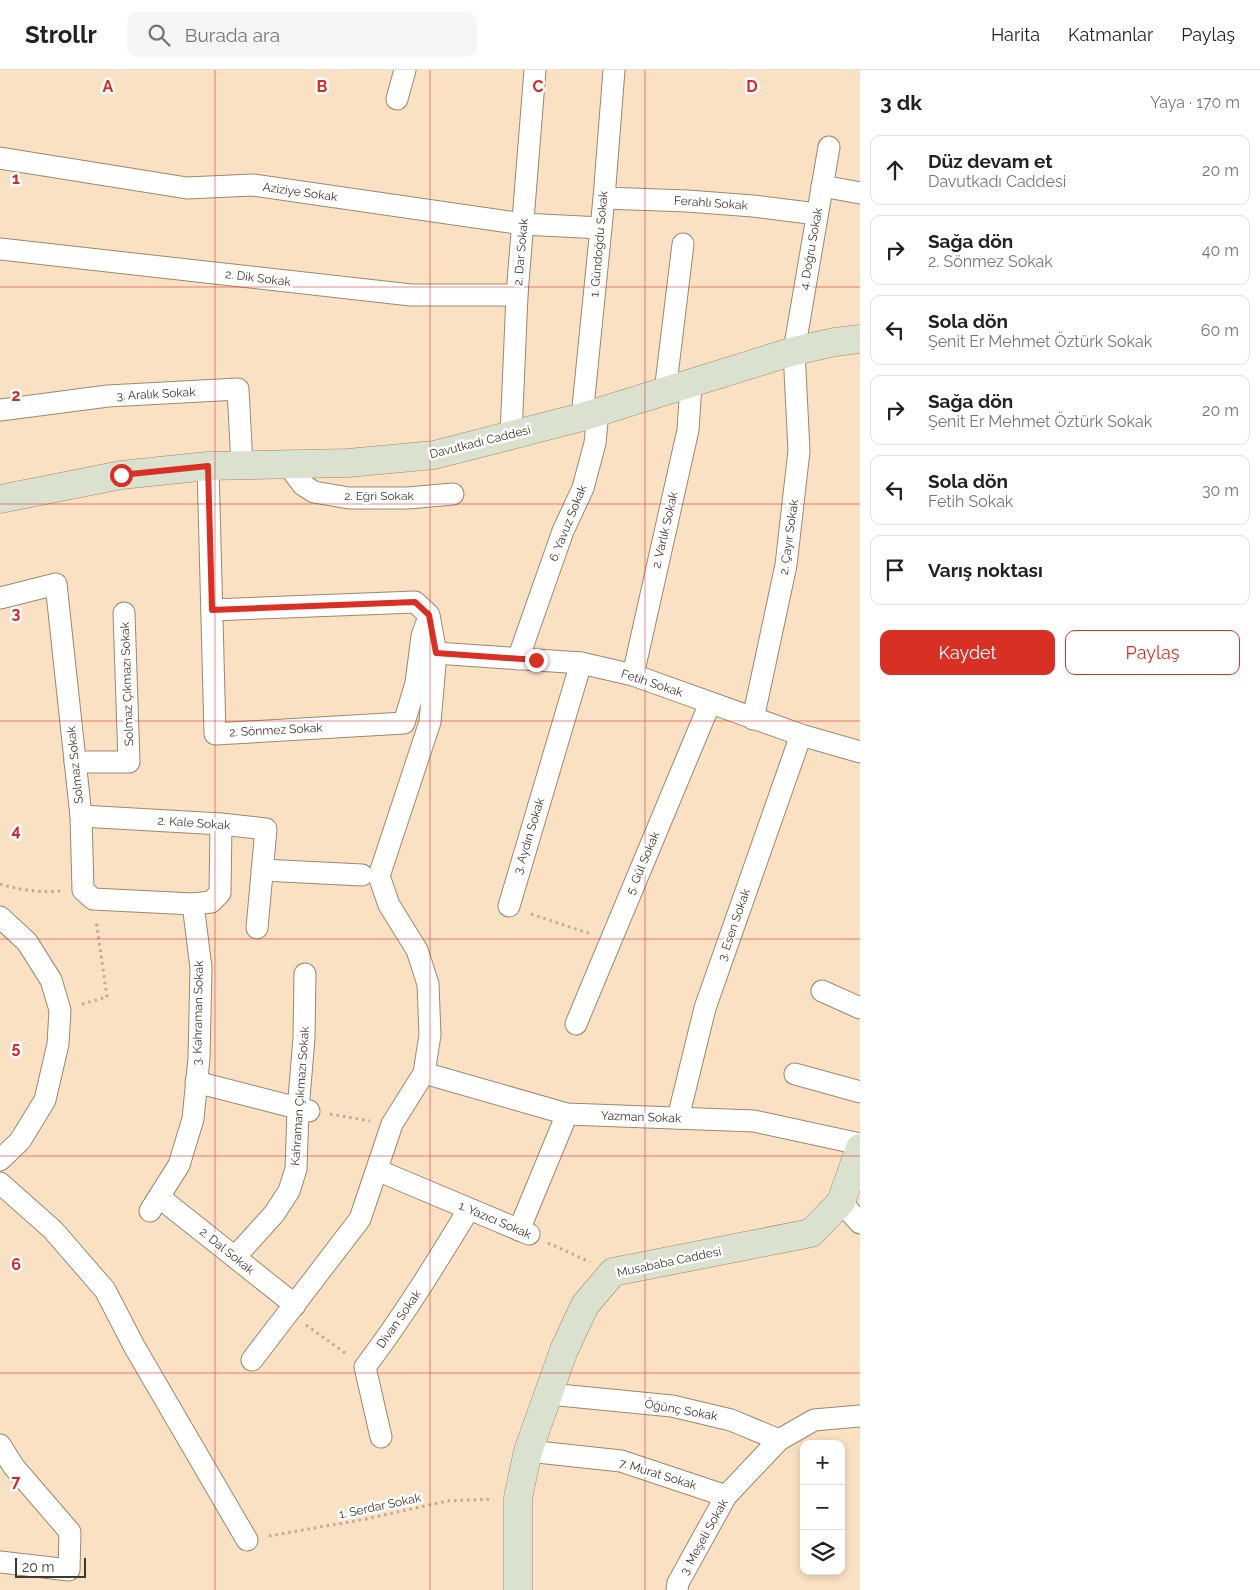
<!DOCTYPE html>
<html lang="tr">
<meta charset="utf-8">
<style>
:root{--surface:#fff;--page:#f6f6f6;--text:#222;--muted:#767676;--line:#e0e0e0;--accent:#d93025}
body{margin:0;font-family:Raleway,sans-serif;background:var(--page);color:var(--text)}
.controls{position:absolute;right:15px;bottom:15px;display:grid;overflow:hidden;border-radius:10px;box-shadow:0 2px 8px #0003}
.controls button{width:45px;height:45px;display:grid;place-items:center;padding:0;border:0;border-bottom:1px solid var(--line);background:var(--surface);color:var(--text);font:25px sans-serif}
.scale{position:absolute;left:15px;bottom:12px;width:71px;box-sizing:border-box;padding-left:5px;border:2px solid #41372b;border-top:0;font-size:14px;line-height:18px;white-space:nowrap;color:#41372b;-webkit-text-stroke:4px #fff;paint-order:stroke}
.stop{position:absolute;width:15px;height:15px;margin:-11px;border:4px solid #d93025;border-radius:50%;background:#fff}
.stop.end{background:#d93025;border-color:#fff;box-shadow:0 1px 5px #0008}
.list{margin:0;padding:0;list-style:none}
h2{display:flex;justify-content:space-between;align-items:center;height:65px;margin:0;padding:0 20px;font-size:21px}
h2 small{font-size:16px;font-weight:400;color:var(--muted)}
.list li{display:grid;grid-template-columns:32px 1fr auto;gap:15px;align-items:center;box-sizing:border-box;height:70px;margin:0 10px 10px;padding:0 10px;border:1px solid var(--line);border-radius:10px}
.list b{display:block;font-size:19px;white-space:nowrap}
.list p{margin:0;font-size:16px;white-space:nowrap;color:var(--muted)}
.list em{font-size:16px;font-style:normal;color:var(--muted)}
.actions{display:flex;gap:10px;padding:15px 20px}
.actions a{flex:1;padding:11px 0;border:1px solid var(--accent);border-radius:10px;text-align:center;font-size:18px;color:var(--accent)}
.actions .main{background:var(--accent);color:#fff}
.icon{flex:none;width:28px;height:28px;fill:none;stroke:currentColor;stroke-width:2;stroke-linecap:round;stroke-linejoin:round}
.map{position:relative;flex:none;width:860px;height:1520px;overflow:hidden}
header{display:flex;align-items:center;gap:30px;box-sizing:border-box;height:70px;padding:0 25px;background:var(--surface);border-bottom:1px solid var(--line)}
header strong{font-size:24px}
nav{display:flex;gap:28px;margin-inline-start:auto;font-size:18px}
.search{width:350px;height:45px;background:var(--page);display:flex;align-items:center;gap:12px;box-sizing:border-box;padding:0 18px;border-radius:10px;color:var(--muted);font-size:19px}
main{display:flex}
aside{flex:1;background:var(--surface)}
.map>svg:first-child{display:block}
</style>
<header>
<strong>Strollr</strong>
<div class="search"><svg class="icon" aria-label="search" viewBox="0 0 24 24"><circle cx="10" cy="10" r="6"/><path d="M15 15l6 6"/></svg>Burada ara</div>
<nav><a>Harita</a><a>Katmanlar</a><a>Paylaş</a></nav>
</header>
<main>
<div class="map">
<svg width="860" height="1520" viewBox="0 0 860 1520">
<rect width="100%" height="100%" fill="#fbe1c3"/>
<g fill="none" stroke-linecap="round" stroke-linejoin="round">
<defs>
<g id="street">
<polyline points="397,29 405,0"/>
<polyline points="0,88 187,118 253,115 523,154 601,158"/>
<polyline points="822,116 860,123"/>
<polyline points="604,128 687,131 753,136 817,144"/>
<polyline points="0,179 411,225 517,225"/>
<polyline points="665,322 683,174"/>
<polyline points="0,340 108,326 238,319 242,395"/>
<polyline points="582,347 604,128 614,0"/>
<polyline points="511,365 517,225 535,0"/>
<polyline points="288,395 303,415 314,422 349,428 408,428 453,424"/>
<polyline points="208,396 215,664 404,653 416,613 422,566 427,552"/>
<polyline points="0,528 56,514 81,746 83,820 93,829 193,834"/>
<polyline points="212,540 415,532 429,545 436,583 430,652 379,806 389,835 417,880 428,914 430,965 424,1003 392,1054 360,1149 252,1290"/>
<polyline points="436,583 581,593 633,605 801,665 860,682"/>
<polyline points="518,589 563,461 583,418 595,373 598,342"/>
<polyline points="633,605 688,360 691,314"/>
<polyline points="753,649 786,495 799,381 794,281 829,77"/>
<polyline points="75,692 129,692 124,543"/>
<polyline points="81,746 221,754 266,759 257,858"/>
<polyline points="262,800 362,805"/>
<polyline points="509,836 581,593"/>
<polyline points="0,847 27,872 51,910 60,940 58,974 45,1030 20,1071 0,1090"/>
<polyline points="822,921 860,938"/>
<polyline points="576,954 710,633"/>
<polyline points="424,1003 567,1044 754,1051 860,1074"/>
<polyline points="795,1004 860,1022"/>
<polyline points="196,1012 309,1041"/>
<polyline points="678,1048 705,938 801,665"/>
<polyline points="377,1100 529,1164"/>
<polyline points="0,1113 53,1160 105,1220 134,1276 247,1470"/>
<polyline points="159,1127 295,1235"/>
<polyline points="841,1132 860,1153"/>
<polyline points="150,1141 179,1095 193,1049 199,988 201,898 193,834 211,832 220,823 221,754"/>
<polyline points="519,1160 567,1044"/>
<polyline points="235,1187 274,1144 289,1121 296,1099 298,1040 304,968 305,904"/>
<polyline points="549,1324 672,1336 731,1350 779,1370"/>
<path d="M381,1367L365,1297C403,1247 436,1193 469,1139"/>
<polyline points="0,1375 14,1397 70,1462 69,1500 0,1492"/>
<polyline points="528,1381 621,1391 726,1426"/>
<polyline points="677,1520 678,1513 726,1426 779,1370 814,1350 860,1346"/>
</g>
<g id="secondary">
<polyline points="0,429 121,405 208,396 348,393 434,385 582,347 794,281 835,272 860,269"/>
<polyline points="518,1520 518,1428 528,1381 564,1280 585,1235 613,1202 811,1163 841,1132 860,1078"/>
</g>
</defs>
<!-- street casing -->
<use href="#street" stroke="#9e876b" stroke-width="23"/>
<!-- secondary casing -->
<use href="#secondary" stroke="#9e876b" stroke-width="29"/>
<!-- path -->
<g stroke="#c0ab93" stroke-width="3" stroke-dasharray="2.5 4" stroke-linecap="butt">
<path d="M0,814C20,820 40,823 61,821"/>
<polyline points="531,844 591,864"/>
<polyline points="82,934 107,927 96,850"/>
<polyline points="330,1044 370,1051"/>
<polyline points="548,1173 590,1192"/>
<polyline points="306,1255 348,1285"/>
<polyline points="269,1466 366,1449 447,1431 492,1429"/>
</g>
<!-- street -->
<use href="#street" stroke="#fff" stroke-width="21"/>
<!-- secondary -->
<use href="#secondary" stroke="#dae2cf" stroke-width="28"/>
</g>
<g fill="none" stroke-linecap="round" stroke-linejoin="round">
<!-- route -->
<polyline stroke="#d93025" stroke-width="6" points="121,405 208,396 212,540 415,532 429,545 436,583 536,590"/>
</g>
<!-- grid -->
<path fill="none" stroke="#d62828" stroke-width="1" stroke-opacity="0.55" d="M215,0V1520M430,0V1520M645,0V1520M0,217H860M0,434H860M0,651H860M0,869H860M0,1086H860M0,1303H860"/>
<g text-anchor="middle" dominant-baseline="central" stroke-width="5" stroke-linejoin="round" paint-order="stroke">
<!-- street labels -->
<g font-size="12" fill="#41372b" stroke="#fff">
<text transform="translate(300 122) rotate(8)">Aziziye Sokak</text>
<text transform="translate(711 133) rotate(4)">Ferahlı Sokak</text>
<text transform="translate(599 174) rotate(-85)">1. Gündoğdu Sokak</text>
<text transform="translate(811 179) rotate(-80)">4. Doğru Sokak</text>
<text transform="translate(521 182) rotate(-85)">2. Dar Sokak</text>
<text transform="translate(258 208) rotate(7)">2. Dik Sokak</text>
<text transform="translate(156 324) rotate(-3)">3. Aralık Sokak</text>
<text transform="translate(480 372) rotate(-14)">Davutkadı Caddesi</text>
<text x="379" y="426">2. Eğri Sokak</text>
<text transform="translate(568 453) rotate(-68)">6. Yavuz Sokak</text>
<text transform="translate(665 460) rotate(-77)">2. Varlık Sokak</text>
<text transform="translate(789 467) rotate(-82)">2. Çayır Sokak</text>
<text transform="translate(652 613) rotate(18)">Fetih Sokak</text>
<text transform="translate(127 614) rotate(-92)">Solmaz Çıkmazı Sokak</text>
<text transform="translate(276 660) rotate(-3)">2. Sönmez Sokak</text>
<text transform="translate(75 695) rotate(-96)">Solmaz Sokak</text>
<text transform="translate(194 753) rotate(4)">2. Kale Sokak</text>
<text transform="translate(529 766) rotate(-73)">3. Aydın Sokak</text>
<text transform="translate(643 793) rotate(-67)">5. Gül Sokak</text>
<text transform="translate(734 855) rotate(-71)">3. Esen Sokak</text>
<text transform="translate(198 943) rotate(-89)">3. Kahraman Sokak</text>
<text transform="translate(300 1026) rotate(-86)">Kahraman Çıkmazı Sokak</text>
<text transform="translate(641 1047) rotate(2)">Yazman Sokak</text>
<text transform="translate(495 1150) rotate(23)">1. Yazıcı Sokak</text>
<text transform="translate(227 1181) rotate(39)">2. Dal Sokak</text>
<text transform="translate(669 1192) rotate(-12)">Musababa Caddesi</text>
<text transform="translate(399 1249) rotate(-55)">Divan Sokak</text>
<text transform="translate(681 1340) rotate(10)">Öğünç Sokak</text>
<text transform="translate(658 1404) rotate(17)">7. Murat Sokak</text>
<text transform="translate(380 1436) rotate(-12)">1. Serdar Sokak</text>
<text transform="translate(704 1467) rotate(-61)">3. Meşeli Sokak</text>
</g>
</g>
<g font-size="16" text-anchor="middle" font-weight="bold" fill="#d62828" stroke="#fff" stroke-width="5" stroke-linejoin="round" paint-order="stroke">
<text x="108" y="22">A</text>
<text x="322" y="22">B</text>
<text x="538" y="22">C</text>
<text x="752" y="22">D</text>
<text x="16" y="114">1</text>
<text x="16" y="331">2</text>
<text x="16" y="549">3</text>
<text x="16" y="766">4</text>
<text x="16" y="983">5</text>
<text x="16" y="1200">6</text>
<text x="16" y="1417">7</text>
</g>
</svg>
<div class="controls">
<button>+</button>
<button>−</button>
<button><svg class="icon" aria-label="layers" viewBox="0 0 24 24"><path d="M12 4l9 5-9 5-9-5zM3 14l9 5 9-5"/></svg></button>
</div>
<div class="scale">20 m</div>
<div class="stop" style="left:121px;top:405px"></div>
<div class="stop end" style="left:536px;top:590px"></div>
</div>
<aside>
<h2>3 dk<small>Yaya · 170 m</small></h2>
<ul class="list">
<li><svg class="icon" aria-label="ahead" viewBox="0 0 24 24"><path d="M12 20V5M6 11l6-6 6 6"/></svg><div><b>Düz devam et</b><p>Davutkadı Caddesi</p></div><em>20 m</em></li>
<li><svg class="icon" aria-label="right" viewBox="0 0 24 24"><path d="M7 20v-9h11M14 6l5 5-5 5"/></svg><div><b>Sağa dön</b><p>2. Sönmez Sokak</p></div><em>40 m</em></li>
<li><svg class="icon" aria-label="left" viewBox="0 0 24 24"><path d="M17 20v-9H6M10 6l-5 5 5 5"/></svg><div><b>Sola dön</b><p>Şenit Er Mehmet Öztürk Sokak</p></div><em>60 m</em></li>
<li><svg class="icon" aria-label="right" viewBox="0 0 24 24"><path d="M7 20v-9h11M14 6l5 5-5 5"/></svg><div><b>Sağa dön</b><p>Şenit Er Mehmet Öztürk Sokak</p></div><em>20 m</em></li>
<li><svg class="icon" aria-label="left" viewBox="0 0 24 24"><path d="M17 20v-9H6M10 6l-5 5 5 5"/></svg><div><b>Sola dön</b><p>Fetih Sokak</p></div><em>30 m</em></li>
<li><svg class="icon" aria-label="arrive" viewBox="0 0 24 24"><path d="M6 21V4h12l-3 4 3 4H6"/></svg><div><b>Varış noktası</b></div></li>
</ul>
<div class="actions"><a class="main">Kaydet</a><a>Paylaş</a></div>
</aside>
</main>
